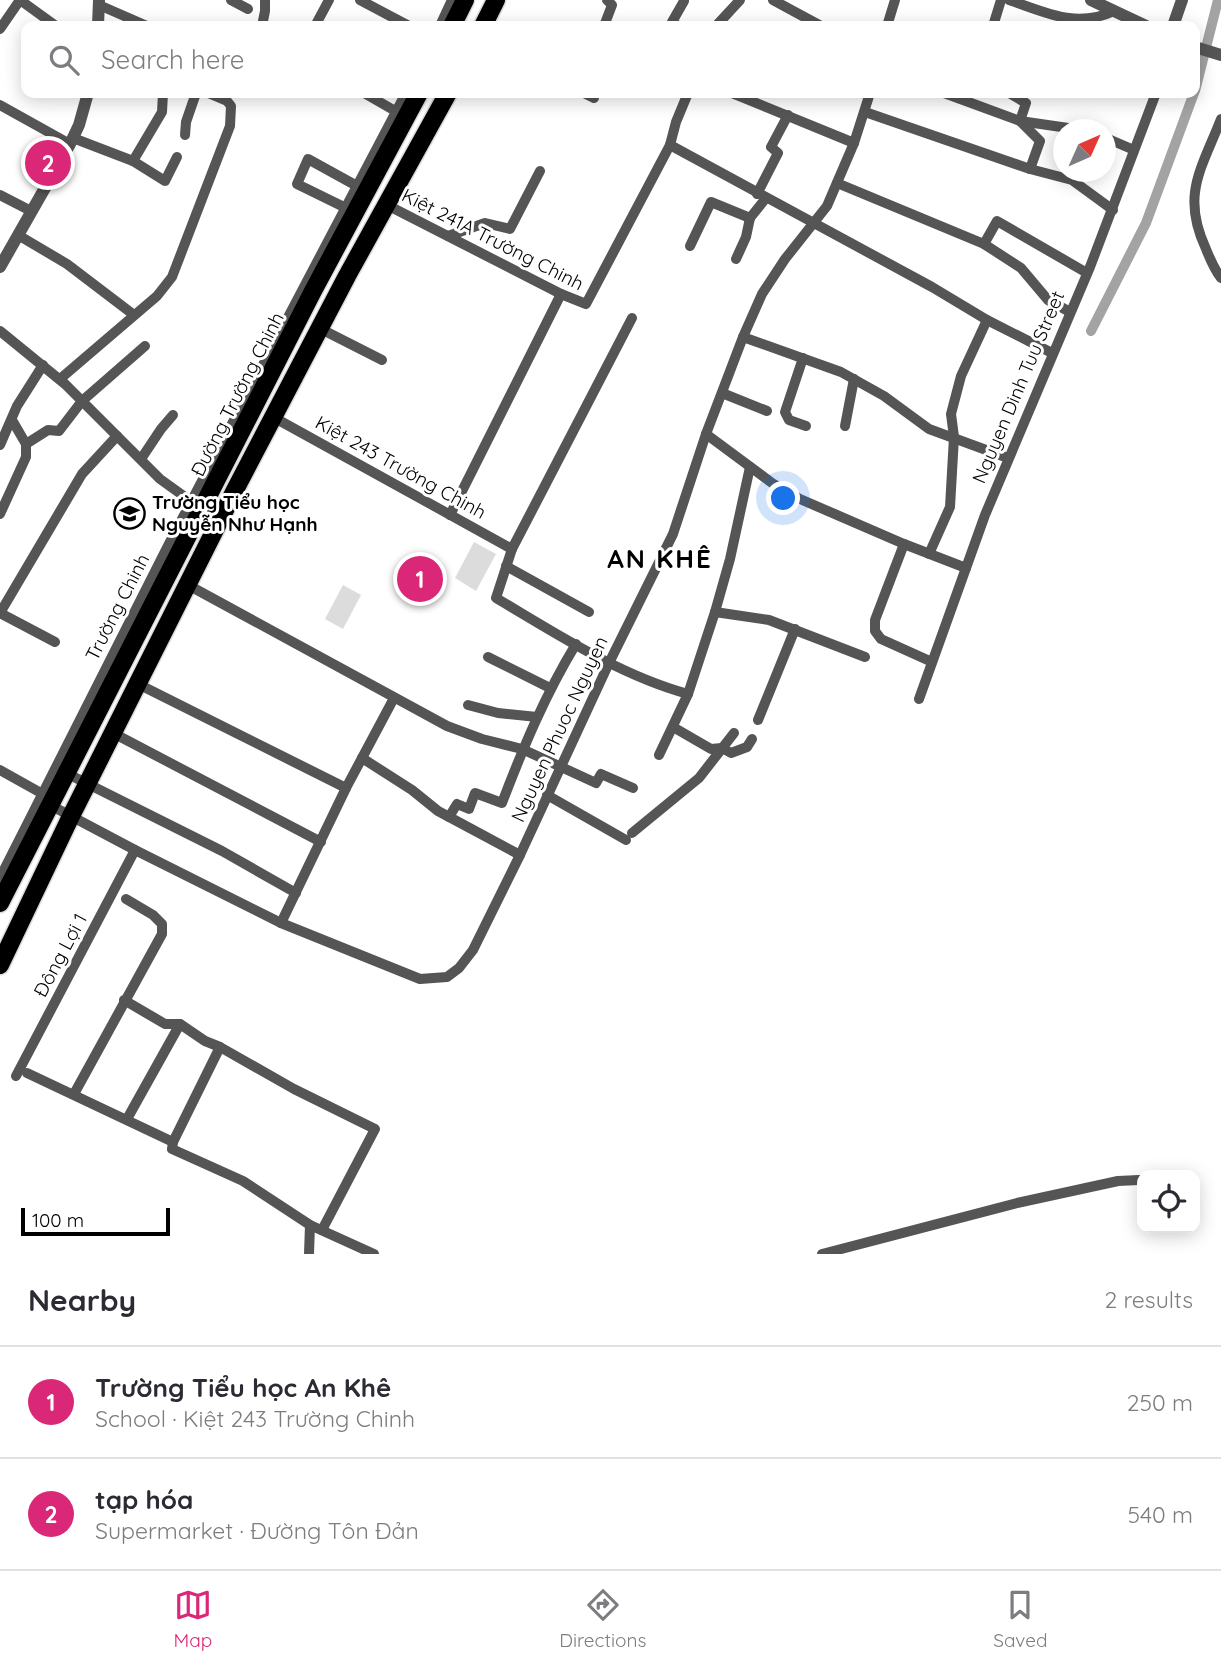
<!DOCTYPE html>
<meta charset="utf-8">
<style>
:root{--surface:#fff;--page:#f7f7f7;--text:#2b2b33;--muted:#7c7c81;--line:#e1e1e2;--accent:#db2777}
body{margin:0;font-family:Quicksand,sans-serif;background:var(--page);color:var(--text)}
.controls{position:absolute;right:21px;bottom:21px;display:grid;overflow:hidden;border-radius:14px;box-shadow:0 4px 18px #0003}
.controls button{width:63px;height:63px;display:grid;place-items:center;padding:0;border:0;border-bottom:2px solid var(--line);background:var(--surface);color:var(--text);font:35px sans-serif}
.compass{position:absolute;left:1053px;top:119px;width:63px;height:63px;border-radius:50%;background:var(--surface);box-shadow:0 4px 18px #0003;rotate:45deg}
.scale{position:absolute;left:21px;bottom:18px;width:149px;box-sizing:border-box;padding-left:7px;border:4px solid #000;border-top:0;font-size:19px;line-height:24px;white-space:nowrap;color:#000;-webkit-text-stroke:5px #fff;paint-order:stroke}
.you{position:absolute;left:784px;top:499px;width:24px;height:24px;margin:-18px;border:5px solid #fff;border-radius:50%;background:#1a73e8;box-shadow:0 0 0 10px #1a73e833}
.badge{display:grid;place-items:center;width:46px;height:46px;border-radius:50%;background:var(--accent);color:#fff;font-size:23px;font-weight:700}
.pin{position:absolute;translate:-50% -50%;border:4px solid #fff;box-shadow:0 2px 7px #0006}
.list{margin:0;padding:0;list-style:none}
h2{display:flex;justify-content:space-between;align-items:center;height:91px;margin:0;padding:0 28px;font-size:30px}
h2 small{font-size:23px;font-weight:400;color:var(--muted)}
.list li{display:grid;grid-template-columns:46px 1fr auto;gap:21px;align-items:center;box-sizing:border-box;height:112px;padding:0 28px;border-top:2px solid var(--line)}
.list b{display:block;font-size:26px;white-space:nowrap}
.list p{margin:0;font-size:23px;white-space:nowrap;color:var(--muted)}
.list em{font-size:23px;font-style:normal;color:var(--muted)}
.icon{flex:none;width:38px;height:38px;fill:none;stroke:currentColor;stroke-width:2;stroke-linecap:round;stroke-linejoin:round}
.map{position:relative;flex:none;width:1221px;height:1254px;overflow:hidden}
.search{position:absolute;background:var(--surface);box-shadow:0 4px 18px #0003;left:21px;right:21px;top:21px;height:77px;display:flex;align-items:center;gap:18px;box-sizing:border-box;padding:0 24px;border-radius:14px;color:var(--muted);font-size:26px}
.sheet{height:315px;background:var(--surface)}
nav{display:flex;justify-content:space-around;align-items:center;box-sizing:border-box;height:98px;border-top:2px solid var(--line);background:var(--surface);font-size:19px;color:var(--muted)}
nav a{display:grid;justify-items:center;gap:4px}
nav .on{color:var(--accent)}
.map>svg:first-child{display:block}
</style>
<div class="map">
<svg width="1221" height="1254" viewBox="0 0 1221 1254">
<rect width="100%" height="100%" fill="#fff"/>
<!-- green -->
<g fill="#dcdcdc">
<polygon points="474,542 496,554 476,591 455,578"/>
<polygon points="343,585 361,595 343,629 325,619"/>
</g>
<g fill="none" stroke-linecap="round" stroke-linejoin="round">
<!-- canal -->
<g stroke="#a3a3a3" stroke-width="10">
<polyline points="1195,91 1218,0"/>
<polyline points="1091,331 1146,223 1194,93"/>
</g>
<defs>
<g id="trunk">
<polyline points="452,26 465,0"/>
<polyline points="483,26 496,0"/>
<polyline points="0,903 313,291 419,93"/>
<polyline points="0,965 71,816 235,490 347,276 448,93"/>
</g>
</defs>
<!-- trunk casing -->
<use href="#trunk" stroke="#dbdbdb" stroke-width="21"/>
<!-- minor -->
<g stroke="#555" stroke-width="10">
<polyline points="20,0 56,26"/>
<polyline points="231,0 248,9"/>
<polyline points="360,0 409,26"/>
<polyline points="773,0 821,26"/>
<path d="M1009,0C1045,12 1076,29 1114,11"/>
<polyline points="99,5 147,26"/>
<polyline points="262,26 265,11 265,0"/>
<polyline points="315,26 329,0"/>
<polyline points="604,26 612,5 607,0"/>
<polyline points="678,26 672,22 684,1"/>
<polyline points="716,26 740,0"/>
<polyline points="887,26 895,0"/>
<polyline points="993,26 1001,0"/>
<polyline points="0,29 20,0"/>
<polyline points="364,93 397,112"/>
<polyline points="584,93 594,98"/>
<polyline points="732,93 854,143"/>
<polyline points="944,93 1020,121 1082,130"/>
<polyline points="1009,93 1026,103 1020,121 1040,141 1030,169"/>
<polyline points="0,105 70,144"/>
<polyline points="865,112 1030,169 1072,180 1113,210"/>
<path d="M1221,119C1201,170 1181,195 1206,249C1210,259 1214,269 1221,278"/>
<polyline points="185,135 186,122 196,93"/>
<polyline points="73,138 133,161 165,181 177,157"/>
<polyline points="1106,138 1134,150"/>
<polyline points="670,145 932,287 987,320 1052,353"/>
<polyline points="133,161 162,112 163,93"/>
<polyline points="837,183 984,244 1021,268 1048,300 1070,312"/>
<polyline points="757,194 778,153 771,147 788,115"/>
<polyline points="0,195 31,211"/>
<polyline points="387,205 561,294 586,304 670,145 676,122 688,93"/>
<polyline points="346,208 297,184 308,159 357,186"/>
<polyline points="18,235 67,264 134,315"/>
<polyline points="448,236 485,223 510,229 540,171"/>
<polyline points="984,244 997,221 1087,273"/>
<polyline points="690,246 711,202 750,218"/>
<polyline points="736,259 746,237 750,218 766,198"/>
<path d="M632,318L512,549L496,598C557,634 619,675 688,694"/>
<polyline points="319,328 382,360"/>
<polyline points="0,331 65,384 160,479 192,502"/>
<polyline points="743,337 841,372 884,396 929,429 1008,458"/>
<polyline points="803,358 785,412 789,420 806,426"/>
<polyline points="60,379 157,296 172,277 230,126 231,106 227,101 208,93"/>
<polyline points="722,393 767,411"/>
<polyline points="273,417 512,549"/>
<polyline points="845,426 854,379"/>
<polyline points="706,434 772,483 800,499 904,544"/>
<polyline points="26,444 48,430 59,431 82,401 145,346"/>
<polyline points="0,445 17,406 43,365"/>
<polyline points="141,459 161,429 173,415"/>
<polyline points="0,514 26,457 26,444 12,420"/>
<polyline points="450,515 561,294"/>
<polyline points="929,554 950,507 954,437 951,414 961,376 987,320"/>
<polyline points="506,566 589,612"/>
<polyline points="188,585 447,726 482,739 522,749 596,783 601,774 633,788"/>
<polyline points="715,612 769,620 865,657"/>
<polyline points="0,613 82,474 117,436"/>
<polyline points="0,613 55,642"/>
<polyline points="488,657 550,688"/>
<polyline points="932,662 881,639 875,631 875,620 904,544 966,568"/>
<polyline points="138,684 346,788"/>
<polyline points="919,699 985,515 1090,267 1156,93"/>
<polyline points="468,705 498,713 537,717"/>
<polyline points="758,720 795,629"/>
<polyline points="673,727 711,749 722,748 731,753 747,747 752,739"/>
<polyline points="113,733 321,842"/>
<polyline points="659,755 688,694 715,612 730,559 750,467"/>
<polyline points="362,758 412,790 438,811 520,855"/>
<polyline points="0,770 50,798"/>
<polyline points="66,773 222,851 296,893"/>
<polyline points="547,795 626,840"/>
<polyline points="50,805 135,850 281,923 420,979 447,977 459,968 473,950 520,855 609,663 673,534 706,434 743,337 762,294 785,259 827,206 854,143 870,93"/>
<path d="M449,817L457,804L469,809L475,793L502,803C523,748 545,695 576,644"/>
<polyline points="632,833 699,778 734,733"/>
<polyline points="281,923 346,788 394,698"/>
<polyline points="124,1000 165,1024 180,1024 205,1041 220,1047 294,1089 375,1129 322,1230"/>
<polyline points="220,1047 173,1142 172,1149 243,1181 310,1225 374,1254"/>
<polyline points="27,1073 173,1142"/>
<polyline points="16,1076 135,850"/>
<polyline points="74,1094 162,934 162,924 153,915 126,899"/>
<polyline points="127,1119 180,1024"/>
<polyline points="309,1254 310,1225"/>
<polyline points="822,1254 1017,1203 1118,1181 1139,1180"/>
</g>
<!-- tertiary -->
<g stroke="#555" stroke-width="12">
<polyline points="1091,0 1146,26"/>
<polyline points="98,26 99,0"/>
<polyline points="441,26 453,0"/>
<polyline points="1173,26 1182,0"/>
<polyline points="1195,47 1221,55"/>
<polyline points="0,267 70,144 79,125 88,93"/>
<polyline points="0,880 170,544 407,93"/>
</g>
<!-- trunk -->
<use href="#trunk" stroke="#000" stroke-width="18"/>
<!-- rail -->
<g stroke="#000" stroke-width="2.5" stroke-dasharray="10 3.5 2 3.5" stroke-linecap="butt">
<polyline points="446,26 460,0"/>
<polyline points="0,896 412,93"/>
</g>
</g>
<!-- icons -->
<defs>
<symbol id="school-ring" viewBox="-11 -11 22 22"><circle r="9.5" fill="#fff" stroke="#000" stroke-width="1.5"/><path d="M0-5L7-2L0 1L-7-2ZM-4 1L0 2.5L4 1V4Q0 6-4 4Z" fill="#000"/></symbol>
</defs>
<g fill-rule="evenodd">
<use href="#school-ring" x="112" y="496" width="35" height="35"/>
</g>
<g text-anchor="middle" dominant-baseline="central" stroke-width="6" stroke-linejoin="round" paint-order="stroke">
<!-- street labels -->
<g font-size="19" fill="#000" stroke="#fff">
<text transform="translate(493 239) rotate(27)">Kiệt 241A Trường Chinh</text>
<text transform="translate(1018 387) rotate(-67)">Nguyen Dinh Tuu Street</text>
<text transform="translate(237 394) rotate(-63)">Đường Trường Chinh</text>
<text transform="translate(401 467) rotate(29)">Kiệt 243 Trường Chinh</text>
<text transform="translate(117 607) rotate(-63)">Trường Chinh</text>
<text transform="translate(559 729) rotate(-65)">Nguyen Phuoc Nguyen</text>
<text transform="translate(60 955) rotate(-62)">Đông Lợi 1</text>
</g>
<!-- poi labels -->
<g font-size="19" font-weight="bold" fill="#000" stroke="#fff" text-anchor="start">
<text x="152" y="502">Trường Tiểu học<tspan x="152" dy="22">Nguyễn Như Hạnh</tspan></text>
</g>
<!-- district labels -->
<g font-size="26" font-weight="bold" letter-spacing="2" fill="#000" stroke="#fff">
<text x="660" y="558">AN KHÊ</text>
</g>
</g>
</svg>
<div class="controls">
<button><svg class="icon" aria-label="locate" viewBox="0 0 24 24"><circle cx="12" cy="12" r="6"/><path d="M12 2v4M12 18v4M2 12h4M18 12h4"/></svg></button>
</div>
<svg class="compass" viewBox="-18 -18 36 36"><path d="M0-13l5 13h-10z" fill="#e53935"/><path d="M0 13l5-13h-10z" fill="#7c7c81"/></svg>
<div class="scale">100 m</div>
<div class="you"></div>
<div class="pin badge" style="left:420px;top:579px">1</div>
<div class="pin badge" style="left:48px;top:163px">2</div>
<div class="search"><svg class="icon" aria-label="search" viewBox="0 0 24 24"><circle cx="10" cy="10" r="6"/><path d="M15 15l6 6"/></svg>Search here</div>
</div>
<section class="sheet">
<h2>Nearby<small>2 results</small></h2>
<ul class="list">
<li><span class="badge">1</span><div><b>Trường Tiểu học An Khê</b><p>School · Kiệt 243 Trường Chinh</p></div><em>250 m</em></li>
<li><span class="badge">2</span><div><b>tạp hóa</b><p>Supermarket · Đường Tôn Đản</p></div><em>540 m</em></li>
</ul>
</section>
<nav>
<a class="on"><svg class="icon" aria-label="map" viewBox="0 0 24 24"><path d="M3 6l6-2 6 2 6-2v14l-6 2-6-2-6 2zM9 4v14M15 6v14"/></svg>Map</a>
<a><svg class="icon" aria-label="directions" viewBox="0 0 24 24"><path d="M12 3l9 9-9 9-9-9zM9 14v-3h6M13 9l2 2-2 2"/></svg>Directions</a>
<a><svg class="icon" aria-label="saved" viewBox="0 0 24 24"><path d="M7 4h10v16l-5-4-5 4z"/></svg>Saved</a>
</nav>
